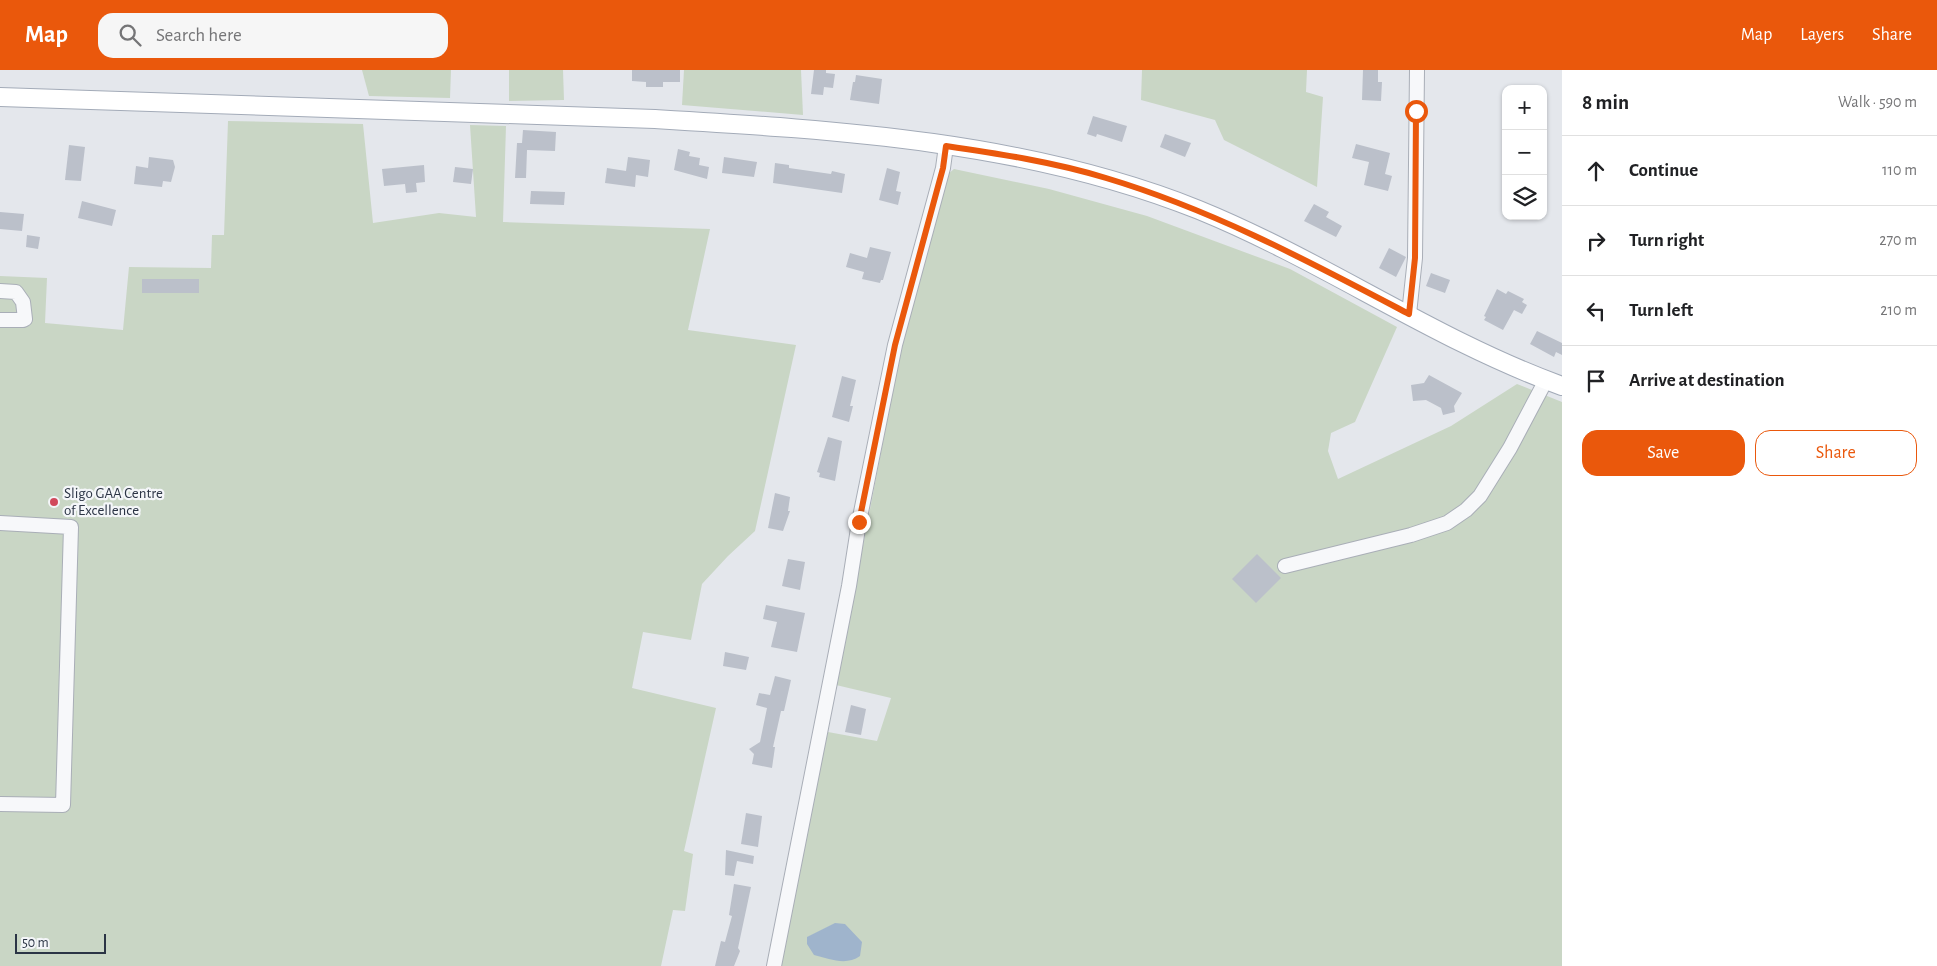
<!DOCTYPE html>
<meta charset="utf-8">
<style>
:root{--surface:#fff;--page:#f6f6f6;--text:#202124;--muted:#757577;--line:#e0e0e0;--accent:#ea580c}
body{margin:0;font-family:"Alegreya Sans",sans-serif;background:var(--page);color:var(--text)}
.controls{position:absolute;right:15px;top:15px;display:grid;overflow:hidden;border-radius:10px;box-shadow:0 1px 4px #0004}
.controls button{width:45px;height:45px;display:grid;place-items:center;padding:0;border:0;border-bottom:1px solid var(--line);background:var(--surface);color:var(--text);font:25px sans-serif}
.scale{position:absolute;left:15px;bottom:12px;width:91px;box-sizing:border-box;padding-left:5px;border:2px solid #2b3445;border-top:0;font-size:14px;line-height:18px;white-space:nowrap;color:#2b3445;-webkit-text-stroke:4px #f4f6f9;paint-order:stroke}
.stop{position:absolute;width:15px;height:15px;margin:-11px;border:4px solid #ea580c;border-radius:50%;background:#fff}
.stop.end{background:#ea580c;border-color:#fff;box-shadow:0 1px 5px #0008}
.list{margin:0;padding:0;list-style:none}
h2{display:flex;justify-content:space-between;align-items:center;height:65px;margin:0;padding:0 20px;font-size:21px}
h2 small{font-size:16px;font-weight:400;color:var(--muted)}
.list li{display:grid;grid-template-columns:32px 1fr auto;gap:15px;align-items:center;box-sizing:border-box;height:70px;padding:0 20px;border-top:1px solid var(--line)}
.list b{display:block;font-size:19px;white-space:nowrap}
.list em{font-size:16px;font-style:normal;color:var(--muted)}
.actions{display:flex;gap:10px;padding:15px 20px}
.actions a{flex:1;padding:11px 0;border:1px solid var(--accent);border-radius:15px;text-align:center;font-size:18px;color:var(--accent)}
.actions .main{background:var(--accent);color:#fff}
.icon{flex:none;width:28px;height:28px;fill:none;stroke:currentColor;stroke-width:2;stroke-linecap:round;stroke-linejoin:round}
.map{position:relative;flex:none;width:1562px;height:896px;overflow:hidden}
header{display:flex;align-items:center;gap:30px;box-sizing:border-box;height:70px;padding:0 25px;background:var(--accent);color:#fff}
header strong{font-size:24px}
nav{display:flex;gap:28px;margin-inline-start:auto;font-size:18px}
.search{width:350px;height:45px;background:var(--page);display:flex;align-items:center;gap:12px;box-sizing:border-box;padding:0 18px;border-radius:15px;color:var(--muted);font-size:19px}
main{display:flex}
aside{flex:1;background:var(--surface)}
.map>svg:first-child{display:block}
</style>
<header>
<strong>Map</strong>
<div class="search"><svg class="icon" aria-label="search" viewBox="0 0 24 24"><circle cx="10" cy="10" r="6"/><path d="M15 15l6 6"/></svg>Search here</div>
<nav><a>Map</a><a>Layers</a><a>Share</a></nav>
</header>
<main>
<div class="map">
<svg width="1562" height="896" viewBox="0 0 1562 896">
<rect width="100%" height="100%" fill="#e4e7ec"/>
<!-- green -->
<g fill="#c9d6c5">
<polygon points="362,0 451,0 450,28 369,26"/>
<polygon points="509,0 563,0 564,30 509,31"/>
<polygon points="684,0 801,0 803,45 682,35"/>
<polygon points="1142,0 1307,0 1306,22 1323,27 1317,117 1224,70 1215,50 1141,30"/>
<polygon points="228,51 363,54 373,153 439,143 476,147 470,55 506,56 503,152 710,159 688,260 796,275 755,461 728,486 702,514 691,570 643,562 632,618 716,638 684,781 693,784 685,841 673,840 661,896 0,896 0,206 47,208 45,253 123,260 129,197 211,198 212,165 224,165"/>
<path d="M954,99L1049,119L1147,146L1290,199L1397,257L1355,352L1331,363L1328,381L1338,409L1451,356L1517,314L1562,332V896H780C798,818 810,739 828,662L877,671L891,628L836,615L907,248L948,104Z"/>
</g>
<!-- water -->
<path fill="#9fb4cc" d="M835,853L845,854L862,872L860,886C846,896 830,889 814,885L807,874V867Z"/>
<!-- building -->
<g fill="#bbc0ca">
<polygon points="632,0 680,0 680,12 663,12 663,17 646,17 646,12 632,11"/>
<polygon points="814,0 826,0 826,3 835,4 833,18 824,17 823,25 811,24"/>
<polygon points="1363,0 1378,0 1378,12 1382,12 1381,31 1362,30"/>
<polygon points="856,5 882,9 879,34 850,30 853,12 855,12"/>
<polygon points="1093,46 1127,56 1122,72 1097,64 1096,67 1087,64"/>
<polygon points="523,60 556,62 555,81 527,80 526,108 515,108 517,73 522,73"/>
<polygon points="1165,64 1191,73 1185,87 1160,77"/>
<polygon points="1356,74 1390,83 1385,104 1392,106 1388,121 1364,115 1369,92 1352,88"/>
<polygon points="69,75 85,77 81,111 65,110"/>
<polygon points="678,79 690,82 689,86 700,88 699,95 709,97 707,109 674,100"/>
<polygon points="149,87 173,90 175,97 171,112 163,111 162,117 134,114 136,96 148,98"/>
<polygon points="628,87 650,90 648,107 636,105 635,117 605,113 607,98 626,101"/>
<polygon points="724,87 757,92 754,107 722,103"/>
<polygon points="775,93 789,95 789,98 831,104 832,101 845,104 842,123 773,113"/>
<polygon points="424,95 425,112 416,113 417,122 406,123 405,114 384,116 382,99"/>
<polygon points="455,97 473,99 471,114 453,112"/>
<polygon points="887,98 900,102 896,121 901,122 898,135 879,130"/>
<polygon points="531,121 565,122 564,135 530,134"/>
<polygon points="82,131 116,140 112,156 78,148"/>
<polygon points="1314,134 1329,142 1326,147 1342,156 1336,167 1304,151"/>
<polygon points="0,142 24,144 22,161 0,159"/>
<polygon points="27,165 40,167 38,179 26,177"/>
<polygon points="870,177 891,182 883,210 881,210 880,213 862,209 864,202 846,197 850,183 867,188"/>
<polygon points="1389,178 1406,187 1396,207 1379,198"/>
<polygon points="1431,203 1450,210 1445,223 1426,216"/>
<rect x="142" y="209" width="57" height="14"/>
<polygon points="1497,219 1506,224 1508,221 1524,229 1522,232 1527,235 1522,244 1514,240 1503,260 1484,250 1486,247 1484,246"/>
<polygon points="1537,261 1562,273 1562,285 1556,282 1554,287 1530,274"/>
<polygon points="1429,305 1462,323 1454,336 1455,342 1443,345 1441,338 1426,330 1413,331 1411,315 1424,313"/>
<polygon points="842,306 856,310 850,336 853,336 849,352 832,347"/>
<polygon points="828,367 842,371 835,411 819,407 820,403 817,402"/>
<polygon points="775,423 790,427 788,441 790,441 783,461 768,458"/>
<polygon points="1257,484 1281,508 1256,533 1232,509"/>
<polygon points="788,489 805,492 800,520 782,516"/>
<polygon points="766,535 805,543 797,582 771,577 777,552 763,549"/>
<polygon points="725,582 749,587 746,600 723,596"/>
<polygon points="775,606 791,610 784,641 781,641 773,677 775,677 772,698 752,694 754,684 749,679 760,672 767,638 756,635 759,623 770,625"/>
<polygon points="851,635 866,639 861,665 845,662"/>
<polygon points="746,743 762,746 758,777 741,774"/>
<polygon points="726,780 754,786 753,794 737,791 734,806 725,805"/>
<polygon points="734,814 751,817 738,878 740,881 734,896 715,896 721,871 725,872 732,846 729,845"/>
</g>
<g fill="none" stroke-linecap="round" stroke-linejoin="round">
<defs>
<g id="minor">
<polyline points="0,221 16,222 23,232 25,249 23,250 0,250"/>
<polyline points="1409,244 1415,188 1417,0"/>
<polyline points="0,453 71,457 63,735 0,734"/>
<polyline points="1285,496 1411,465 1447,453 1466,440 1480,426 1510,378 1546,310"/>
<polyline points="774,896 849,516 859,452 895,275 943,98 946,76"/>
</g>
<path id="major" d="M0,27L655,49C838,60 1027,71 1199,140C1324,191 1435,270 1562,316"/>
</defs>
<!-- minor casing -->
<use href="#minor" stroke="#a9aeb7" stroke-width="16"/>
<!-- major casing -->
<use href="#major" stroke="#a3abb8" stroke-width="20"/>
<!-- minor -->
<use href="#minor" stroke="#f7f8fa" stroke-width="14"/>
<!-- major -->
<use href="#major" stroke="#fff" stroke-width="18"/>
</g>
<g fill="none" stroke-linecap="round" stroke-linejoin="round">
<!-- route -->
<path stroke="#ea580c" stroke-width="6" d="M859,452L895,275L943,98L946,76C1000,84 1054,92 1106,108C1213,140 1310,192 1409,244L1415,188L1416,41"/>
</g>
<!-- markers -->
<circle fill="#d1495b" stroke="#f4f6f9" stroke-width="2" cx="54" cy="432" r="5"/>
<g text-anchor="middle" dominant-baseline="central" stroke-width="4.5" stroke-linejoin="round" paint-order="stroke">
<!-- poi labels -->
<g font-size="15" fill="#2b3445" stroke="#f4f6f9" text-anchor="start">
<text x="64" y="423">Sligo GAA Centre<tspan x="64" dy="17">of Excellence</tspan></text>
</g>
</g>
</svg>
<div class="controls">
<button>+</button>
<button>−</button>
<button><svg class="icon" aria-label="layers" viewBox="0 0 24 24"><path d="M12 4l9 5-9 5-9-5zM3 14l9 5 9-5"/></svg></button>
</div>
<div class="scale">50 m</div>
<div class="stop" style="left:1416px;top:41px"></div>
<div class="stop end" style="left:859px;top:452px"></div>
</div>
<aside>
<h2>8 min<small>Walk · 590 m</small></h2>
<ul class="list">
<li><svg class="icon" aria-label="ahead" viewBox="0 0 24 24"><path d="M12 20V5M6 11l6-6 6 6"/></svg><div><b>Continue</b></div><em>110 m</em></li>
<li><svg class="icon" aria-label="right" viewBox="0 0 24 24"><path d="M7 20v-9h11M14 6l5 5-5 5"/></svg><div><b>Turn right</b></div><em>270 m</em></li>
<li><svg class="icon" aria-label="left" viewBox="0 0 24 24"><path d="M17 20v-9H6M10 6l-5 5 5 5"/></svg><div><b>Turn left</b></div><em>210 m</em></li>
<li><svg class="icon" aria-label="arrive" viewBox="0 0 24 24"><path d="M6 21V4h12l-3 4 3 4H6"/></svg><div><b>Arrive at destination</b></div></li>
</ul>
<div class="actions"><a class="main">Save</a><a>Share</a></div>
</aside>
</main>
